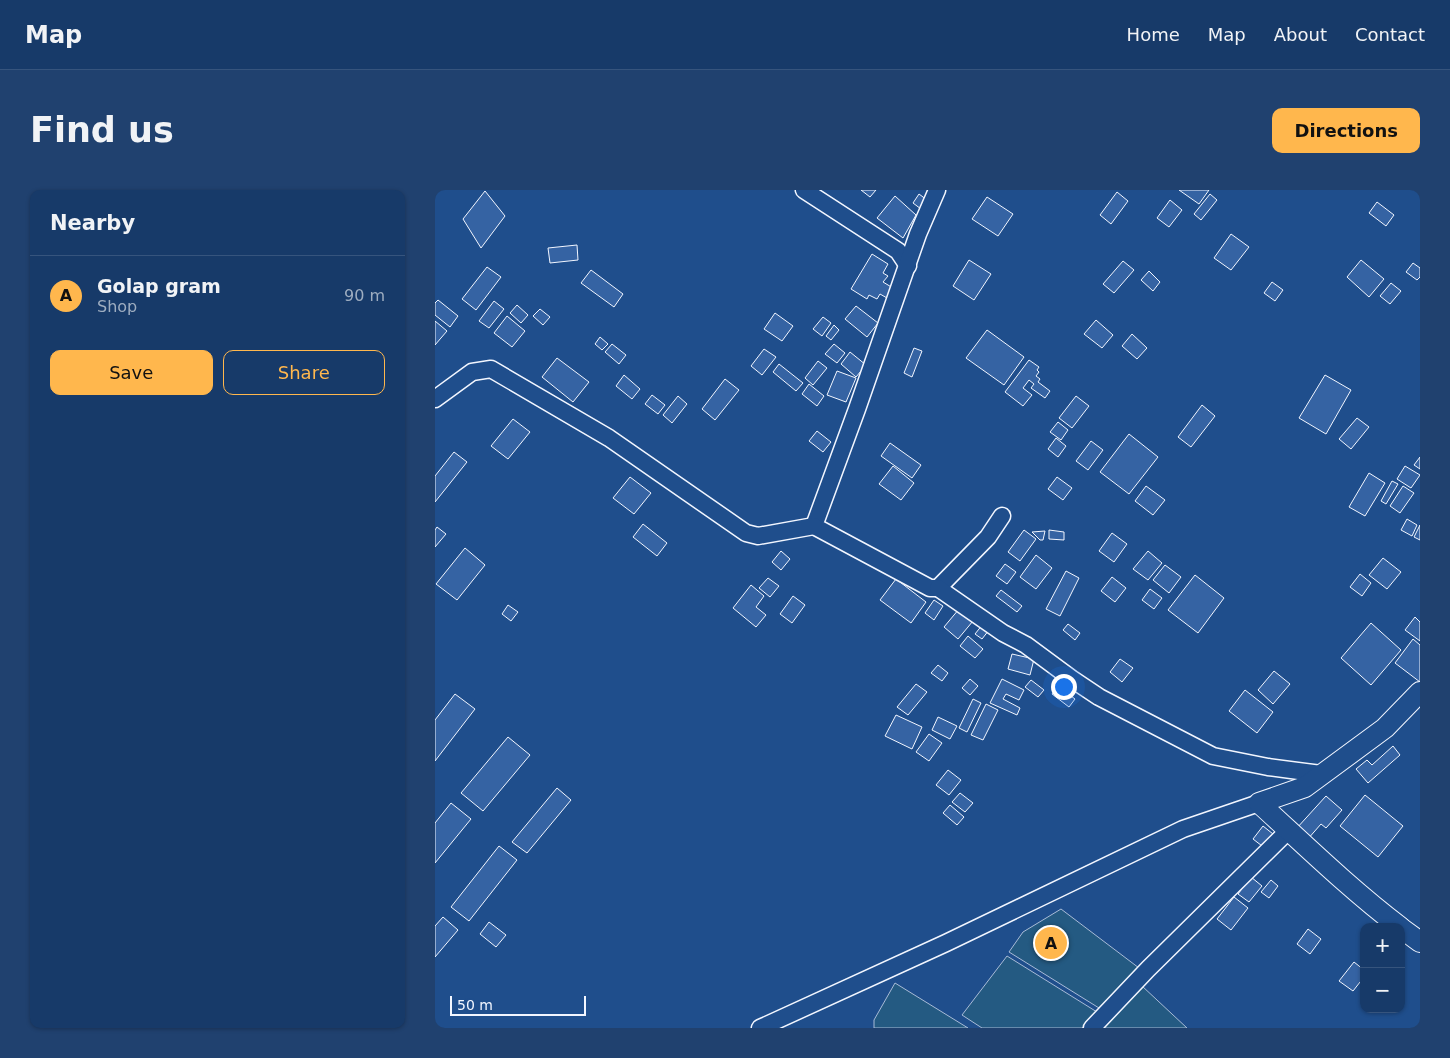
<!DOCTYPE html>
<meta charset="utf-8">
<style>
:root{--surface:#173a69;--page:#20416f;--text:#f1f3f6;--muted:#9eadc0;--line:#36547d;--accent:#ffb74d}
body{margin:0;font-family:"DejaVu Sans",sans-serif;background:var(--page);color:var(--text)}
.controls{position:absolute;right:15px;bottom:15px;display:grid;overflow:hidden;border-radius:10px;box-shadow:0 1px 4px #0004}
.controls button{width:45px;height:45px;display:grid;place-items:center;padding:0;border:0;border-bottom:1px solid var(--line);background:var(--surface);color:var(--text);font:25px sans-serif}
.scale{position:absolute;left:15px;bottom:12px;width:136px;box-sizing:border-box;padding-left:5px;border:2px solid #f2f6ff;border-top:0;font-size:14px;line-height:18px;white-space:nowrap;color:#f2f6ff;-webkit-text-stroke:4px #1f4e8c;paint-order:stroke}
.you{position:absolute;left:628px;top:496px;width:18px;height:18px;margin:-12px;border:4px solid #fff;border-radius:50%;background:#1a73e8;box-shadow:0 0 0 8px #1a73e833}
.badge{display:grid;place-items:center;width:32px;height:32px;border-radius:50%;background:var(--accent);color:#111;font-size:16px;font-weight:700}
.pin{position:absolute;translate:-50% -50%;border:2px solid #fff;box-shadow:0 1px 5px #0006}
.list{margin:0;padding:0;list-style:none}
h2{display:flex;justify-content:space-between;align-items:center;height:65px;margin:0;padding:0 20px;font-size:21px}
h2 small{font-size:16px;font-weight:400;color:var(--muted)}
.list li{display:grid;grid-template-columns:32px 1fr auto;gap:15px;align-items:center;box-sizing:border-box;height:80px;padding:0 20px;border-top:1px solid var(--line)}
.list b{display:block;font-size:19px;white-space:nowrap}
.list p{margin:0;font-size:16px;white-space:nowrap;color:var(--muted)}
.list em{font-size:16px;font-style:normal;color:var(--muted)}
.actions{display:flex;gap:10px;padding:15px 20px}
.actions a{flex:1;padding:11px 0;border:1px solid var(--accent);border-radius:10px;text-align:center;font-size:18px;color:var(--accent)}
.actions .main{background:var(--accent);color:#111}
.map{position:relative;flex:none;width:985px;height:838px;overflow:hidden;border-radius:10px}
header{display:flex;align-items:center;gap:30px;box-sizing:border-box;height:70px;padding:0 25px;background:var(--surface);border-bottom:1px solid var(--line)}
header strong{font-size:24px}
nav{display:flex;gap:28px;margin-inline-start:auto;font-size:18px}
.intro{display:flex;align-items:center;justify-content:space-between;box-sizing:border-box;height:120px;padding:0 30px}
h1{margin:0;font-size:35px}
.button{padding:12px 22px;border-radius:10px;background:var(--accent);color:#111;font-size:18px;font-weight:700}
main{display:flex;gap:30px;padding:0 30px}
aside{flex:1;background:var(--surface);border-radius:10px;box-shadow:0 1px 4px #0004}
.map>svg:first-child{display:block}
</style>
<header>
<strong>Map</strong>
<nav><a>Home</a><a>Map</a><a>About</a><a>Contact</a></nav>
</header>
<div class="intro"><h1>Find us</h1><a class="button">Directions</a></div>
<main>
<aside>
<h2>Nearby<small></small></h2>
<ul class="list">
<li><span class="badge">A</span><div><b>Golap gram</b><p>Shop</p></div><em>90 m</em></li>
</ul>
<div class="actions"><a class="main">Save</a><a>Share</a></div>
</aside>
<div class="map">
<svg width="985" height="838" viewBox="0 0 985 838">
<rect width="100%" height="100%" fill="#1f4e8c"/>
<!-- green -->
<g fill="#245a82" stroke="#a8bbd7">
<polygon points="626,719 704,778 664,818 574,762 588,742"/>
<polygon points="572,766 662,822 647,838 547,838 527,825"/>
<polygon points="460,793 533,838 439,838 439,830"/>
<polygon points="707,796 752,838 669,838"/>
</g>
<!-- building -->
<g fill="#3563a3" stroke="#f2f6ff">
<polygon points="426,0 441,0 435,7"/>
<polygon points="744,0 774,0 764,14"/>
<polygon points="50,1 70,26 46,58 28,29"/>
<polygon points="682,2 693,11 676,34 665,25"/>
<polygon points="484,4 492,10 486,19 478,13"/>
<polygon points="775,4 782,10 766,30 759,24"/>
<polygon points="460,6 481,25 468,48 442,28"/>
<polygon points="552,7 578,24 563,46 537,29"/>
<polygon points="735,10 747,20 734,37 722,28"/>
<polygon points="942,12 959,25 951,36 934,23"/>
<polygon points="796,44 814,57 796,80 779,68"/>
<polygon points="142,55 143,70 115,73 113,58"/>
<polygon points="437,64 453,74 448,83 453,86 448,92 458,98 452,108 445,104 442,109 434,105 432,109 416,99"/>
<polygon points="534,70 556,84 539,110 518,96"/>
<polygon points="926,70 949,89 934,107 912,87"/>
<polygon points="688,71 699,80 679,103 668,94"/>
<polygon points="978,73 985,78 985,87 982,90 971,82"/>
<polygon points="52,77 66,87 41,120 27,109"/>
<polygon points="156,80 188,104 179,117 146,93"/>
<polygon points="714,81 725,92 718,101 706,90"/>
<polygon points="837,92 848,100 840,111 829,103"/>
<polygon points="956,93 966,101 955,114 945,106"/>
<polygon points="3,110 23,126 15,137 0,125 0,113"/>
<polygon points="59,111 69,119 54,138 44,131"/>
<polygon points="82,115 93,125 86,133 75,123"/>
<polygon points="421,116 443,133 432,147 410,129"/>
<polygon points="105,119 115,127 108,135 98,126"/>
<polygon points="340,123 358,136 347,151 329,139"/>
<polygon points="72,126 90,141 77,157 59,143"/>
<polygon points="388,127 396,133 387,146 378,139"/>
<polygon points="661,130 678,145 667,158 649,144"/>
<polygon points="0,131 12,141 0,155"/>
<polygon points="399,135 404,140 396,150 391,146"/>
<polygon points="552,140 589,167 569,195 531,168"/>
<polygon points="697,144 712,158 702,169 687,156"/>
<polygon points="165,147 173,154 167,160 160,154"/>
<polygon points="177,154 191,165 184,174 170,162"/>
<polygon points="399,154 410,163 402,173 390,164"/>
<polygon points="479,158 487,161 477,187 469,183"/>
<polygon points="329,159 341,167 327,185 316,176"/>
<polygon points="415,162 431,175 421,187 406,174"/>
<polygon points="122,168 154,192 138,212 107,187"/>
<polygon points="594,170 604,177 602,180 604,182 601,186 605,189 603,192 615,201 610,208 596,198 599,194 594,190 588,198 597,205 588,216 570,202"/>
<polygon points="383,171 392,178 378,195 370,188"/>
<polygon points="344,174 368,193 361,201 338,182"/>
<polygon points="402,181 421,188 411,212 392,205"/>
<polygon points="189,185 205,199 197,209 181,196"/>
<polygon points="890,185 916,200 891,244 864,228"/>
<polygon points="290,189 304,200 280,230 267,219"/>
<polygon points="374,194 389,206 382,216 367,204"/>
<polygon points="217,205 230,215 223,224 210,214"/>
<polygon points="243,206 252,214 237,233 228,225"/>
<polygon points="641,206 654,216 637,238 624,228"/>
<polygon points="767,215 780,226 756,257 743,247"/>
<polygon points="922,228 934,237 916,259 904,249"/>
<polygon points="78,229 95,242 73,269 56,256"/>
<polygon points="623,232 633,240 626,250 615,242"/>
<polygon points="382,241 396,252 388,262 374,251"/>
<polygon points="694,244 723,267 694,304 665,282"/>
<polygon points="621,248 631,256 623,267 613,259"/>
<polygon points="656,251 668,260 653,280 641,271"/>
<polygon points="455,253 486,275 477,288 446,266"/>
<polygon points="19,262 32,272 0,312 0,286"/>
<polygon points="985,267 985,279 979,275"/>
<polygon points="458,276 479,293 466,310 444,294"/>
<polygon points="970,276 985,285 976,298 962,289"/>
<polygon points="934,283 950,293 930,326 914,317"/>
<polygon points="195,287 216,303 199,324 178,308"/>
<polygon points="622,287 637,298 628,310 613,299"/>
<polygon points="957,291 963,294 951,314 946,311"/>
<polygon points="711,296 730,310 718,325 700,311"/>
<polygon points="968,296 979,303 965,323 955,316"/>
<polygon points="972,329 982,335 977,346 966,340"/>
<polygon points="208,334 232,353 222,366 198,347"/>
<polygon points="985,335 985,350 979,347"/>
<polygon points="2,337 11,344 0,357 0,340"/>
<polygon points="589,340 601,349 585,371 573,362"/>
<polygon points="614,340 629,342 629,350 614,349"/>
<polygon points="610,341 608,350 605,350 597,342"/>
<polygon points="677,343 692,354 679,372 664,361"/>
<polygon points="30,358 50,375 22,410 1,394"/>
<polygon points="346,361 355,369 346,380 337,372"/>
<polygon points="713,361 727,373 713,390 698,379"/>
<polygon points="601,365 617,378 601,399 585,387"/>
<polygon points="948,368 966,382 952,399 934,385"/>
<polygon points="570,374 581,382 572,394 561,386"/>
<polygon points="730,375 746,387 734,403 718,390"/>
<polygon points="631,381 644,388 625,426 611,419"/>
<polygon points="925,384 936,393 927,406 915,397"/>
<polygon points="760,385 789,408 763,443 733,420"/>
<polygon points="677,387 691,398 680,412 666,401"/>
<polygon points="333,388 344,396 335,407 324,398"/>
<polygon points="461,389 491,412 476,433 445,410"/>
<polygon points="316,395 329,406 321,417 331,425 321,437 298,418"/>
<polygon points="715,399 727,408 719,419 707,410"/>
<polygon points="566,400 587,416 582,422 561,406"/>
<polygon points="358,406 370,415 357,433 345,424"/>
<polygon points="499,410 508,416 499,430 490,423"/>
<polygon points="73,415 83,422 76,431 67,424"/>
<polygon points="524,419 538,431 523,449 509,437"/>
<polygon points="980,427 985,432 985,451 970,440"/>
<polygon points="936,433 966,460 936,495 906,468"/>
<polygon points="548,434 554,440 547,449 540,444"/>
<polygon points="633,434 645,443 640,450 628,440"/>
<polygon points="533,446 548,459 540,468 525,456"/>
<polygon points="978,449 985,455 985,492 960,473"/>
<polygon points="577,464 599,469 595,485 573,479"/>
<polygon points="685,469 698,478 687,492 675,482"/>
<polygon points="503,475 513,483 507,491 496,483"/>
<polygon points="839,481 855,494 838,514 823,500"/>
<polygon points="535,489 543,496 535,505 527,498"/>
<polygon points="567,489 589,500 584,510 571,504 568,509 585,518 582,525 555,513"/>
<polygon points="596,490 609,500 603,507 590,497"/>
<polygon points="481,494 492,502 473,525 462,517"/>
<polygon points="623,496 640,509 634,517 617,504"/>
<polygon points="810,500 838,522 822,543 794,521"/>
<polygon points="20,504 40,519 0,571 0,530"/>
<polygon points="538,509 546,513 532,542 524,538"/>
<polygon points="551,514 563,520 548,550 536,545"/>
<polygon points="461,525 487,537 477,559 450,546"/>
<polygon points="503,527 522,536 515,549 497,540"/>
<polygon points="494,544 507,553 494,571 481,562"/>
<polygon points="73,547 95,565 48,621 26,603"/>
<polygon points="958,556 965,565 933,593 921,579 932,570 937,575"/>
<polygon points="513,580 526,590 514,605 501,595"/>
<polygon points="122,598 136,610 92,663 77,652"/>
<polygon points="525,603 538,613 530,622 517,612"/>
<polygon points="930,605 968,636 943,667 905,636"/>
<polygon points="891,606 907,620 891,638 886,634 872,650 861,639"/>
<polygon points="16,613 36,629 0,673 0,633"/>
<polygon points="515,615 529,627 522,635 508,623"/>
<polygon points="828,636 838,644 834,649 831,659 818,649"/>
<polygon points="64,656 82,670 34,731 16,717"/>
<polygon points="816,687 827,696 814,712 803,704"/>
<polygon points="836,690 843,696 834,708 826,702"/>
<polygon points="799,707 813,718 796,740 782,729"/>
<polygon points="8,727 23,740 0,767 0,736"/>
<polygon points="54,732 71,745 61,757 45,744"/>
<polygon points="873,739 886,749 875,764 862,754"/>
<polygon points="919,772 929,780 929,787 918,801 904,791"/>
</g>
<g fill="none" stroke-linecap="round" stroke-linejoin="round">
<defs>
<g id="minor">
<polyline points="369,0 463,61 473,76"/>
<polyline points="502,0 483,44 422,219 379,336 495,398 503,398 553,347 567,326"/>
<polyline points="0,209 37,182 56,179 174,248 311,343 323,346 379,336"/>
<polyline points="503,398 568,443 591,455 637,489 664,507 778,566 833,577 886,584"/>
<polyline points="325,838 511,753 748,639 824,613"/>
<polyline points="657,838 713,779 854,640"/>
</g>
<g id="tertiary">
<path d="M965,737C915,699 870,655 824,613L870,597L950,538L985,502"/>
<polyline points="966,738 985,752"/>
</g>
</defs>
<!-- minor casing -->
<use href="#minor" stroke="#f2f6ff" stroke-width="19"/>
<!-- tertiary casing -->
<use href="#tertiary" stroke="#f2f6ff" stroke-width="22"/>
<!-- minor -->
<use href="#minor" stroke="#1f4e8c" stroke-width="16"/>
<!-- tertiary -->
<use href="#tertiary" stroke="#1f4e8c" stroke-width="20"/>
</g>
</svg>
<div class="controls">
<button>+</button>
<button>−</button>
</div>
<div class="scale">50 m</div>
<div class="you"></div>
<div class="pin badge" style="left:616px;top:753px">A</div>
</div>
</main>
